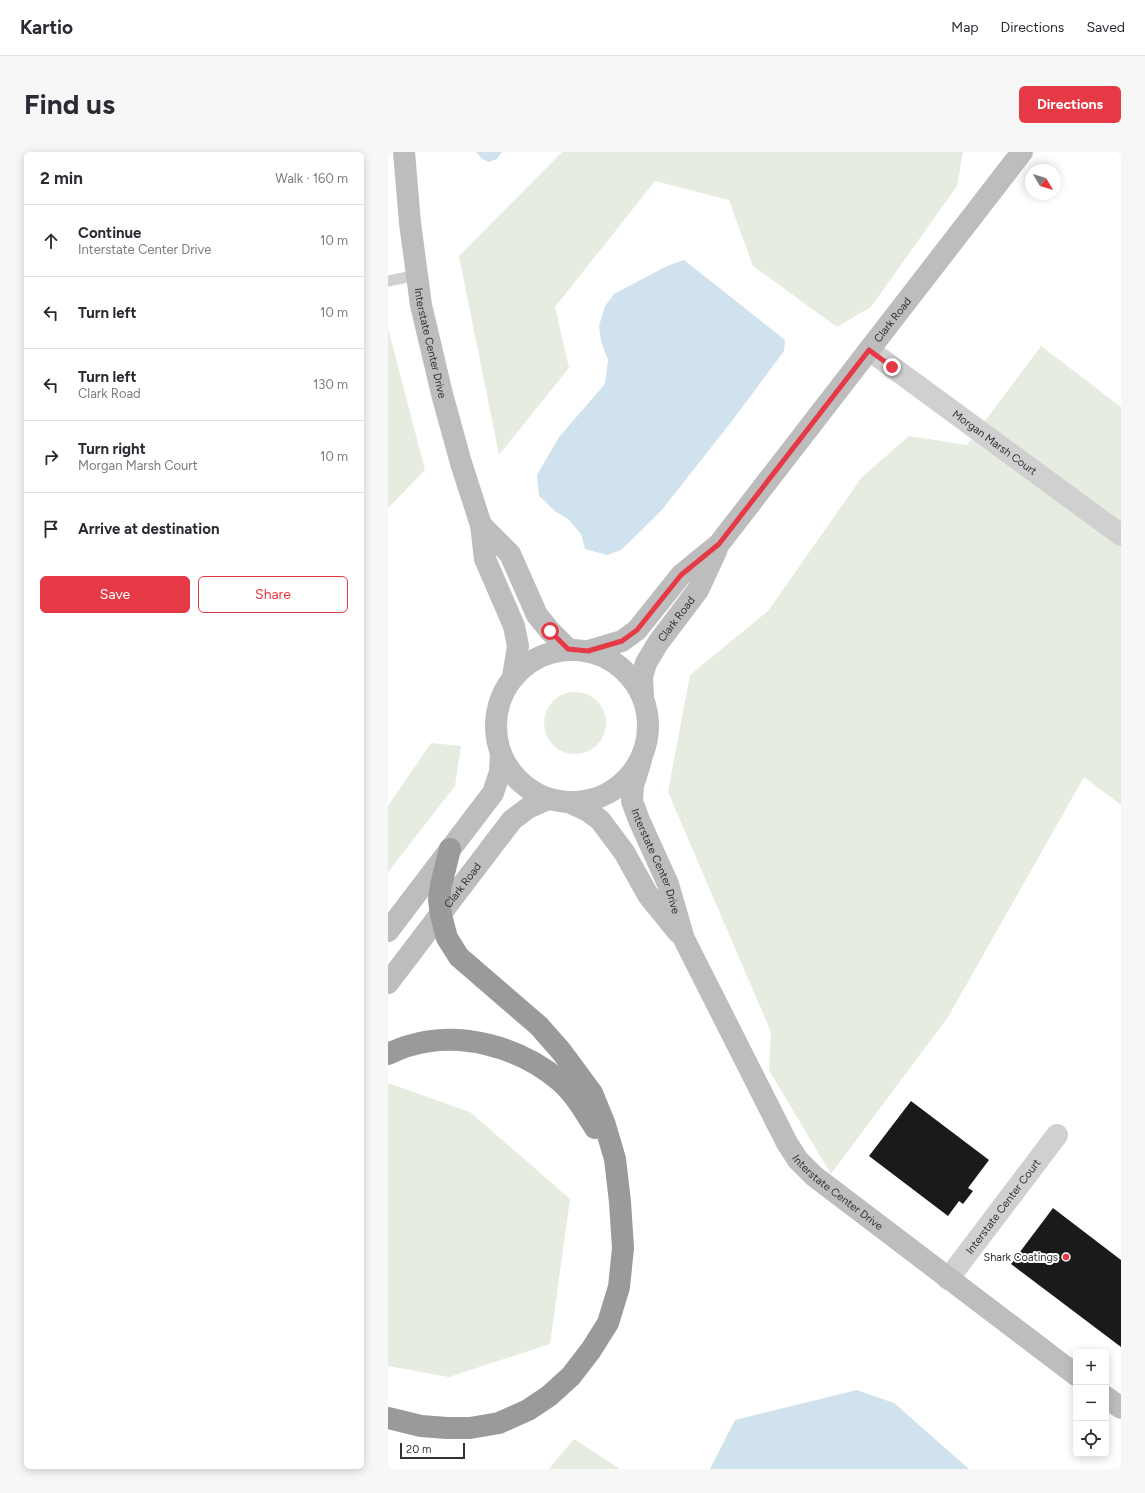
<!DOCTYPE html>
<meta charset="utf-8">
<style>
:root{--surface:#fff;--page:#f7f7f7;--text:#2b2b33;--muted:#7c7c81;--line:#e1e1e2;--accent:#e63946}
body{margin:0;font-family:Figtree,sans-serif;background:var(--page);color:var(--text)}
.controls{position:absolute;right:12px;bottom:12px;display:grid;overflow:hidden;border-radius:6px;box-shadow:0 2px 10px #0003}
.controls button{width:36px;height:36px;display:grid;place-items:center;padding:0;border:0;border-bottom:1px solid var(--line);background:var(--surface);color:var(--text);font:20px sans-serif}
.compass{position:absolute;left:637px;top:12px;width:36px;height:36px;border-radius:50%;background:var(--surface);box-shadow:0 2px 10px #0003;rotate:128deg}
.scale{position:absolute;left:12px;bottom:10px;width:65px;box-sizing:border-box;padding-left:4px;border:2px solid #333;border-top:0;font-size:11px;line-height:14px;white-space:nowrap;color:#333;-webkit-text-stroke:3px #fff;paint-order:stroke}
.stop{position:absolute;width:12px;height:12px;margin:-9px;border:3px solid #e63946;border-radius:50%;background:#fff}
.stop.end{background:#e63946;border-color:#fff;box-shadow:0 1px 4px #0008}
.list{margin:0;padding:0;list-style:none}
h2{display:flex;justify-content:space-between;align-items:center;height:52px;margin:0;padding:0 16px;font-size:17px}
h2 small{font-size:13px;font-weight:400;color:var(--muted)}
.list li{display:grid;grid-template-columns:26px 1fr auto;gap:12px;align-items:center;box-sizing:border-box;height:72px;padding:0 16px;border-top:1px solid var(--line)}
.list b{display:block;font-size:15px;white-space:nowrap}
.list p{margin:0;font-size:13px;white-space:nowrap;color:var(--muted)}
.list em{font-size:13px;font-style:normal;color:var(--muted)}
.actions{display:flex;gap:8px;padding:12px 16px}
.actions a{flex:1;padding:9px 0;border:1px solid var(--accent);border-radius:6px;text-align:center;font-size:14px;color:var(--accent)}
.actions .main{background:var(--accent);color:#fff}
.icon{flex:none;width:22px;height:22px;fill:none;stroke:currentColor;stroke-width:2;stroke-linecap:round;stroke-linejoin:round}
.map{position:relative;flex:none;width:733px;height:1317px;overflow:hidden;border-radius:6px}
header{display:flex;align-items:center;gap:24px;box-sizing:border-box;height:56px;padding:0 20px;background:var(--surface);border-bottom:1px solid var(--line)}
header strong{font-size:19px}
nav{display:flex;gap:22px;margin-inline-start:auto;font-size:14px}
.intro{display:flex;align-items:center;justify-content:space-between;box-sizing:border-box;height:96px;padding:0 24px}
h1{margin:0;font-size:28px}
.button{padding:10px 18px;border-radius:6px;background:var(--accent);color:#fff;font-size:14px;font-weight:700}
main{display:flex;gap:24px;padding:0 24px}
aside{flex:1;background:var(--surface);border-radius:6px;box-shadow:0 2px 10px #0003}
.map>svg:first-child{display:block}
</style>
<header>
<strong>Kartio</strong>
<nav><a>Map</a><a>Directions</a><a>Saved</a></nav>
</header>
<div class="intro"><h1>Find us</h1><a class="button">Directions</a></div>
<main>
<aside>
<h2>2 min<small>Walk · 160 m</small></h2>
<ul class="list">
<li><svg class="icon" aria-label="ahead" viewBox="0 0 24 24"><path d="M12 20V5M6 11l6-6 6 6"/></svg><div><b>Continue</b><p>Interstate Center Drive</p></div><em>10 m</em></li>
<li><svg class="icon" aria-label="left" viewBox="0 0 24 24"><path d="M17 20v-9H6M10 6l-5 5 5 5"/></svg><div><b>Turn left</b></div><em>10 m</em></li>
<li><svg class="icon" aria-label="left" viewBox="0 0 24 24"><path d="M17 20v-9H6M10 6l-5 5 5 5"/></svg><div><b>Turn left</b><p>Clark Road</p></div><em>130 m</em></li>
<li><svg class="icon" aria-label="right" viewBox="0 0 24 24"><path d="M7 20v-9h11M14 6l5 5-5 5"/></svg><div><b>Turn right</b><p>Morgan Marsh Court</p></div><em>10 m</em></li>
<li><svg class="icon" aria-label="arrive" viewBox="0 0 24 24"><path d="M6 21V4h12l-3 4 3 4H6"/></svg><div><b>Arrive at destination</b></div></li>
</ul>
<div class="actions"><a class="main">Save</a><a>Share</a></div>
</aside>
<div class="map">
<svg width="733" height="1317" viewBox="0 0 733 1317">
<rect width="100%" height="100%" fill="#fff"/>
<!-- green -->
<g fill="#e6ecdf">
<polygon points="174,0 575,0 569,34 483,155 449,175 365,114 341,48 267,29 167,155 181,216 111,303 71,104"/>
<polygon points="0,176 37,318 0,356"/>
<polygon points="653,194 733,255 733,653 696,625 560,865 443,1022 381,918 383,880 280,640 302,523 380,459 474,325 521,284 579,293"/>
<circle cx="187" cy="571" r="31"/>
<polygon points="43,591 73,594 67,634 0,720 0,654"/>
<polygon points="0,931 82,960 182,1047 162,1192 61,1225 0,1214"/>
<polygon points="186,1287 232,1317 161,1317"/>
</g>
<!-- water -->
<g fill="#cfe2ee">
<polygon points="88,0 114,0 109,7 101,10 94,7"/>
<polygon points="296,108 397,188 396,199 347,265 273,359 233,398 219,403 197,397 193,382 180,367 168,360 151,344 149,323 171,285 217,232 220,208 213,189 211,174 217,154 226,142 279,114"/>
<polygon points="469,1238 506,1251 581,1317 322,1317 347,1268"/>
</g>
<!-- building -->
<g fill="#1a1a1a">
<polygon points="523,949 601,1008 580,1036 585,1039 575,1052 571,1049 560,1064 481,1004"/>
<polygon points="665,1056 733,1108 733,1195 623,1112"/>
</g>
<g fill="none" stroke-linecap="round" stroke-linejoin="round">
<!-- lane -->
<polyline stroke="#d0d0d0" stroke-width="11" points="0,129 29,123"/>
<!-- street -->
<g stroke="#d0d0d0" stroke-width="22">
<path id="s1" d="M481,198L733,383"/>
<path id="s2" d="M560,1127L669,983"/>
</g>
<!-- secondary -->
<g stroke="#bdbdbd" stroke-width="22">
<path id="s3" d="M16,0L22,71L33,153L54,242L73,311L93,373L97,407L126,474L130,494L125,525"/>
<polyline points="93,373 122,402 149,463 162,479 180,497"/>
<circle cx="184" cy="574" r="76"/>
<path id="s4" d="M200,499L234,489L249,478L293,423L331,392L634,0"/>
<path id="s5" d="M255,544L254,525L258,511L270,491L310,438L329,397"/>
<path id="s6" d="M253,608L245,634L244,649L251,668L280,732L296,787L399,991L410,1008L426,1024L688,1223"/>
<polyline points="181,650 200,659 212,668 236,700 260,743 290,780"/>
<polyline points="0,779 105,641 112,620 113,602"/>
<path id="s7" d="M0,831L124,668L140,656L160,647"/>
<polyline points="718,1245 733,1256"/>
</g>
<!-- highway -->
<g stroke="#9a9a9a" stroke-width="22">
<path d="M0,902C7,899 13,896 20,894C72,878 132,895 172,929C187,942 197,960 207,976"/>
<polyline points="0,1266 33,1274 59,1276 82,1276 111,1271 140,1258 161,1244 183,1224 203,1198 220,1171 231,1135 235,1096 232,1050 227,1007 217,973 204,941 173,899 151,874 71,805 59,786 53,763 51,748 53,733 62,697"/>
</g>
</g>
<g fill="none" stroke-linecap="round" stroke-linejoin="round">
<!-- route -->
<polyline stroke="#e63946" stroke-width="5" points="162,479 180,497 200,499 234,489 249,478 293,423 331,392 481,198 504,215"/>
</g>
<!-- markers -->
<circle fill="#e63946" stroke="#fff" stroke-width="1.5" cx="678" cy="1105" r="4"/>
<g text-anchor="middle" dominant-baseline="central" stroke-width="4" stroke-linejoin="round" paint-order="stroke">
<!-- street labels -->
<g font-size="11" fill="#333" stroke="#fff">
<text stroke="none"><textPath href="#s4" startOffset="457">Clark Road</textPath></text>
<text stroke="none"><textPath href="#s3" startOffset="193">Interstate Center Drive</textPath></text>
<text stroke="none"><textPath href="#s1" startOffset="156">Morgan Marsh Court</textPath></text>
<text stroke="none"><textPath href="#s5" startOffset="87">Clark Road</textPath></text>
<text stroke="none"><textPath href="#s6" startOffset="107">Interstate Center Drive</textPath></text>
<text stroke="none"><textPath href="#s7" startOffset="123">Clark Road</textPath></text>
<text stroke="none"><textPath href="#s6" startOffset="490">Interstate Center Drive</textPath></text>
<text stroke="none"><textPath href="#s2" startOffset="91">Interstate Center Court</textPath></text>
</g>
<!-- poi labels -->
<g font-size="11" fill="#333" stroke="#fff" text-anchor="end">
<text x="670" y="1105">Shark Coatings</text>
</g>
</g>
</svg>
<div class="controls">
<button>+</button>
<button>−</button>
<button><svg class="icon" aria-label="locate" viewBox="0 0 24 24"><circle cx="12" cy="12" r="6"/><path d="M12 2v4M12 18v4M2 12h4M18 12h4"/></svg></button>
</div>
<svg class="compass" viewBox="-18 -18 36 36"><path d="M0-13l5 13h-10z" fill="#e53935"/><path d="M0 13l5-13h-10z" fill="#7c7c81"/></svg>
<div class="scale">20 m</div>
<div class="stop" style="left:162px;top:479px"></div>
<div class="stop end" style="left:504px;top:215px"></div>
</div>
</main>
